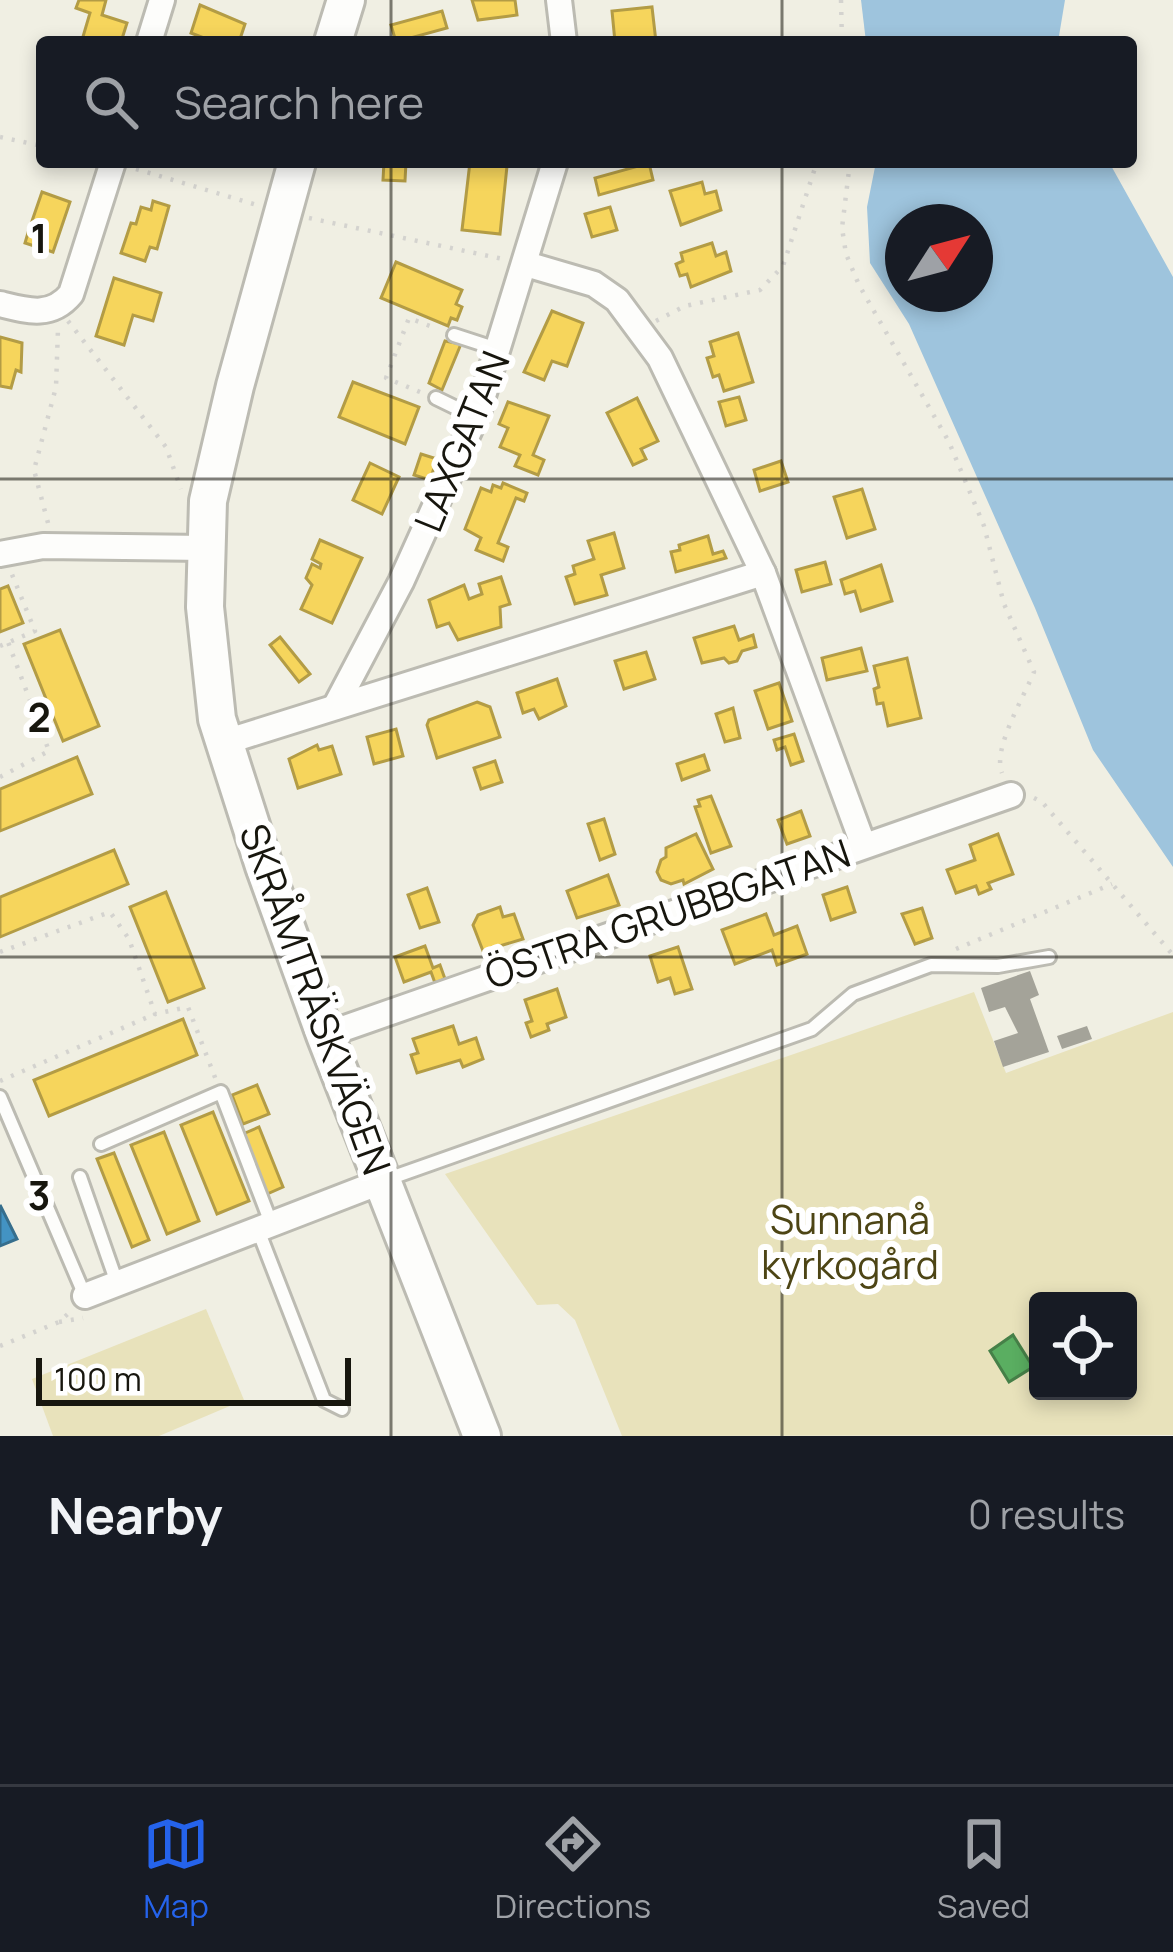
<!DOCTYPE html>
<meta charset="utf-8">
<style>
:root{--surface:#171b24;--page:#20242c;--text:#f1f3f6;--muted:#9ea1a6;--line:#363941;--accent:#2563eb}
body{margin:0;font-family:Manrope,sans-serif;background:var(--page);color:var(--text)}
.controls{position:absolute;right:36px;bottom:36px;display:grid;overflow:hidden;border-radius:12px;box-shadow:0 6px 18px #0003}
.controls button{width:108px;height:108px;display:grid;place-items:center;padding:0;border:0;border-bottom:3px solid var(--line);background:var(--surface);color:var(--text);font:60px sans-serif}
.compass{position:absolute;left:885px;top:204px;width:108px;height:108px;border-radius:50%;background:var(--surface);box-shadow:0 6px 18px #0003;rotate:54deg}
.scale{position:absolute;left:36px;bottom:30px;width:315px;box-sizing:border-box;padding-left:12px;border:6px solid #17160e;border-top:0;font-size:33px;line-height:42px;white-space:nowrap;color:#17160e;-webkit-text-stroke:9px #fff;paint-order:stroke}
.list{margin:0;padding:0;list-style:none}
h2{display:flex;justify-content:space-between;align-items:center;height:156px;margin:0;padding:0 48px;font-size:51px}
h2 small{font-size:39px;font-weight:400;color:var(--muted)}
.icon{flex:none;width:66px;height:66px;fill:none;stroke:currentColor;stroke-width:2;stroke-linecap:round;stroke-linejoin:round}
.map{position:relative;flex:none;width:1173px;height:1436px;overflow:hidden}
.search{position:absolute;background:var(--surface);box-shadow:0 6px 18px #0003;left:36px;right:36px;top:36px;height:132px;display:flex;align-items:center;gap:30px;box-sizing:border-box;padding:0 42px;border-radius:12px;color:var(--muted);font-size:45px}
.sheet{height:348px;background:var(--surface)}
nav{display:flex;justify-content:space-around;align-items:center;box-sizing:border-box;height:168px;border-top:3px solid var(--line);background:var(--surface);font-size:33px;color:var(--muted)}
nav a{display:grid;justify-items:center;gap:6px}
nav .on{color:var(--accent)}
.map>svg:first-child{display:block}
</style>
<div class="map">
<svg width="1173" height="1436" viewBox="0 0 1173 1436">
<rect width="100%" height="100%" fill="#f0efe3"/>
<!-- green -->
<g fill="#e8e2bb" fill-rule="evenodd">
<path d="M974,992L1006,1073L1173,1012V1435L622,1436L575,1320L558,1304L537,1305L445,1174ZM1038,1301H1128V1391H1038Z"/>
<polygon points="206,1309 244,1400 159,1436 53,1436 32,1379"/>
</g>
<!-- water -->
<g fill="#9ec4dd" fill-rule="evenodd">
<polygon points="861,0 1065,0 1058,42 866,42"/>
<path d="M876,162H1109L1173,277V867L1093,750L1035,608L909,324L870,263L867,207ZM903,222H975V294H903Z"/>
</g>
<!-- homes -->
<g fill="#f6d55c" stroke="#b39c45" stroke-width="3">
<polygon points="79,0 106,0 102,15 127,23 121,42 82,40 90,13 76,8"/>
<polygon points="472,0 515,0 517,15 478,20"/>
<polygon points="200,5 245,24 239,42 203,42 204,38 191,33"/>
<polygon points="652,7 656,42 615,42 612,11"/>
<polygon points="442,11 447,28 396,42 391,25"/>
<polygon points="384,162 406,162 405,181 383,180"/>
<polygon points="470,162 507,166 500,234 462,230"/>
<polygon points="649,163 653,180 599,195 595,178"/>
<polygon points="702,182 705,194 716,191 721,210 681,225 670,191"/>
<polygon points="42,192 70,202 53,252 25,243 30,226 42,230 44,225 32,221"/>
<polygon points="153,201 169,206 157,249 150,247 145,261 121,253 131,223 136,224 141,207 151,210"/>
<polygon points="610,207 617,230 592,237 585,214"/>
<polygon points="712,243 716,256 726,252 731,271 691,287 687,274 680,276 676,264 683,261 681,253"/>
<polygon points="396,262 462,290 456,304 462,307 457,320 451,318 448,326 381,298"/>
<polygon points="114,278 161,293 153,321 133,315 124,345 96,336"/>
<polygon points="552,311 583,323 567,366 552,361 544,380 524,372"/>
<polygon points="738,333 753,382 724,391 719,375 713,377 707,358 714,356 710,342"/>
<polygon points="0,337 22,343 21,372 16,370 11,388 0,386"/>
<polygon points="445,341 461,344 442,390 429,383"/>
<polygon points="353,382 419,407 405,444 339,417"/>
<polygon points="739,397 746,420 726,426 719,402"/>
<polygon points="637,398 658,441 641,449 646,459 633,465 607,413"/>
<polygon points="508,402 549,416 533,455 544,460 538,475 515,466 520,455 500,447 508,428 499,424"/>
<polygon points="421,454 437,459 430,480 414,475"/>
<polygon points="781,461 788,482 760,491 754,470"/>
<polygon points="370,463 399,477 382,514 353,500"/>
<polygon points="503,483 527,493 524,501 516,498 498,543 508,547 503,561 476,550 481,538 465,529 481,488 491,492 493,485 501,488"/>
<polygon points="862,489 875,529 847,538 834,497"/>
<polygon points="614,533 624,568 601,575 607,595 575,604 566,577 575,574 573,566 594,559 588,541"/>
<polygon points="708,536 713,554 723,551 726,558 676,572 671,552 680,550 679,545"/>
<polygon points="320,540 362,558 332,623 301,609 312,585 306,578 312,564 320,568 321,564 312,559"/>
<polygon points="825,562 831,584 802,592 796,570"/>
<polygon points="881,565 892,601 861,611 855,591 845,594 841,580"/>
<polygon points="501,577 510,604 500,607 501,627 458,640 449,623 437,627 429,600 464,585 469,599 482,594 479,584"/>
<polygon points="8,586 23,623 0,632 0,589"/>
<polygon points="734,626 739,640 753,635 756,647 742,651 737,661 729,663 724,658 702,663 694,638"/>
<polygon points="60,630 99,726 63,741 24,644"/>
<polygon points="280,637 310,674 299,682 270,645"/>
<polygon points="861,648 867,671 827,680 822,658"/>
<polygon points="646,652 655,679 624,689 615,661"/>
<polygon points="907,658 921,718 888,726 883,703 877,704 874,689 879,687 874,666"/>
<polygon points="557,679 566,706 539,719 534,709 523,713 517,693"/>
<polygon points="779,683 792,721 768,729 755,691"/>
<polygon points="477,702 490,707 500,737 437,758 427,725 429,720"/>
<polygon points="733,708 740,738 725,742 716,714"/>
<polygon points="396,729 403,756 374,764 367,737"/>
<polygon points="794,734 803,761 791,765 785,747 777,750 774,740"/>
<polygon points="317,745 319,750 332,746 341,774 298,788 289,759"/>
<polygon points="704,755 709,770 682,780 677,764"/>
<polygon points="77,757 92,794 0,831 0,789"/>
<polygon points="495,761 502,782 481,789 474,768"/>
<polygon points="711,796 731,846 711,853 695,807 700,806 698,800"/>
<polygon points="801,811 810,836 787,844 778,820"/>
<polygon points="604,819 615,854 600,860 588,824"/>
<polygon points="696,834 713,869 684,884 683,880 671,884 661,880 657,872 661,860 666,857 666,848"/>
<polygon points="998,834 1013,874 988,883 991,889 979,894 976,886 956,893 947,870 975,860 970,845"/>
<polygon points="114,850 128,884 0,937 0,897"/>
<polygon points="608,875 619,905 577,918 567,891"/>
<polygon points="847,887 855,912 831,920 823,895"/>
<polygon points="427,888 439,922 420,928 408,895"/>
<polygon points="166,892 204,988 168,1002 130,907"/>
<polygon points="500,907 503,917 514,914 523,939 483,951 473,925 478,915"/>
<polygon points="922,908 932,938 915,944 902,914"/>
<polygon points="766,914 774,935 797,926 807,954 777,965 772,950 735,964 722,930"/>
<polygon points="425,946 433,968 440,965 445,979 435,983 431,972 404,982 395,957"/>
<polygon points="678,947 692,989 675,994 670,978 658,982 650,956"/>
<polygon points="557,989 566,1017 547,1024 549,1030 531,1037 526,1023 532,1021 525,1000"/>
<polygon points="183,1019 197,1055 49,1116 34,1080"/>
<polygon points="453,1026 459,1044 476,1038 483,1059 463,1067 460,1060 417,1073 411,1055 418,1053 413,1039"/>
<polygon points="257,1085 269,1114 243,1124 232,1095"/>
<polygon points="213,1112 249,1201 217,1214 181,1125"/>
<polygon points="259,1127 283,1187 267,1194 243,1134"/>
<polygon points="164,1132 199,1221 167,1234 131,1145"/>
<polygon points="114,1153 149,1240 132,1247 97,1159"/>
</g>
<!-- schools -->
<polygon fill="#4393c3" stroke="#366e8d" stroke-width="3" points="0,1205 17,1239 0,1246"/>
<!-- public -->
<polygon fill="#5aae61" stroke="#468048" stroke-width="3" points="1013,1335 1033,1367 1009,1382 990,1351"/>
<!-- building -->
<g fill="#a4a399">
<polygon points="1030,971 1039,995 1030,999 1049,1052 1003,1067 994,1041 1018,1033 1005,1007 989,1012 981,988"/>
<polygon points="1087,1026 1092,1039 1062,1049 1057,1036"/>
</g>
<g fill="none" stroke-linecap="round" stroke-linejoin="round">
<defs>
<g id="service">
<polyline points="454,335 497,349"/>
<polyline points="436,398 475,417"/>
<polyline points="0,1097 85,1296"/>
<polyline points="101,1144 221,1092 271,1223"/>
<polyline points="80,1177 117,1283"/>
<polyline points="385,1180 812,1029 853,994 931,965 998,966 1049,957"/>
<polyline points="258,1230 324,1400 342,1409"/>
</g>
<g id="minor">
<polyline points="559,0 564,42"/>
<polyline points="149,42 162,0"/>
<polyline points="526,264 594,284 617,300 660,358 763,573 863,844"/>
<path d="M0,304C28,311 51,318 71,294L113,162"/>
<polyline points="0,554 43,546 206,548"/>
<polyline points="335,707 401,582 479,409 555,162"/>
<polyline points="225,742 763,573"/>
<polyline points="325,1035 1011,795"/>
<polyline points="85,1296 383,1181"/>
</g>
<g id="secondary">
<polyline points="333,42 346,0"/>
<polyline points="297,162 235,386 208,501 205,607 217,719 264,866 325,1035 482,1436"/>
</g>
</defs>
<!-- service casing -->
<use href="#service" stroke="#bcbbb2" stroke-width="18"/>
<!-- minor casing -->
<use href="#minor" stroke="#bcbbb2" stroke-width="30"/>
<!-- secondary casing -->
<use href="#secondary" stroke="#bcbbb2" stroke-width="42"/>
<!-- path -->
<g stroke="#d4d3cf" stroke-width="4.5" stroke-dasharray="3 9" stroke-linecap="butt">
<polyline points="841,0 842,42"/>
<polyline points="0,137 42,146"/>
<path d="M850,162L842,228L846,254L859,285L949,442L984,526L1004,604L1034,672C1024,697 992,749 1002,773"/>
<polyline points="136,169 257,205"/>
<polyline points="309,218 503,259"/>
<polyline points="68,321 166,447 181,489"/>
<polyline points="656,321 685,306 760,290 783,266 817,162"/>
<polyline points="420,392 386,378 409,318 438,329"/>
<polyline points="48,523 34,470 56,387 58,329"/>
<polyline points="0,646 35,631 11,572"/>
<polyline points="0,777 49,751 8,642"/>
<polyline points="1034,798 1042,802 1173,955"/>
<polyline points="956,949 1112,884"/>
<polyline points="0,952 110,912 129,939 155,1014 188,1007 216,1080"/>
<polyline points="0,1081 155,1014"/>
<polyline points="59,1322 83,1318"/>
<polyline points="0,1346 59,1322 70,1312"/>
</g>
<!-- service -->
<use href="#service" stroke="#fdfdfb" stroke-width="12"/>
<!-- minor -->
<use href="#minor" stroke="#fdfdfb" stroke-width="24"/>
<!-- secondary -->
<use href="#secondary" stroke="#fdfdfb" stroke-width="36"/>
</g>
<!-- grid -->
<path fill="none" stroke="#17160e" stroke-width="3" stroke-opacity="0.55" d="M391,0V42M782,0V42M391,162V1436M782,162V1436M0,479H1173M0,957H1173"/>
<g text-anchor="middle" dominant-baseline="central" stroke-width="12" stroke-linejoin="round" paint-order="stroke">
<!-- street labels -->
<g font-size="39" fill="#17160e" stroke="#fff">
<text transform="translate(461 441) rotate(-68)">LAXGATAN</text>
<text transform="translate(667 913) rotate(-19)">ÖSTRA GRUBBGATAN</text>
<text transform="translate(316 999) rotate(70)">SKRÅMTRÄSKVÄGEN</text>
</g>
<!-- park labels -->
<g font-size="39" fill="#4d4515" stroke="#fff">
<text x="850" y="1219">Sunnanå<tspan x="850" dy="45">kyrkogård</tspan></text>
</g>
</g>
<g font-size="39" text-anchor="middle" font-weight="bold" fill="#17160e" stroke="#fff" stroke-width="12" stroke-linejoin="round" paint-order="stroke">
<text x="39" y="253">1</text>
<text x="39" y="732">2</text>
<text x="39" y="1210">3</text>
</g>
</svg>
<div class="controls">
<button><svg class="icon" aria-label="locate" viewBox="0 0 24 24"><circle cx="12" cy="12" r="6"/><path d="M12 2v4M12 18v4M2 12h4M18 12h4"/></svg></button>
</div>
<svg class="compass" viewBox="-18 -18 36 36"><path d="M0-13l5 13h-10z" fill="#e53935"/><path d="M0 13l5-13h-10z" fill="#9ea1a6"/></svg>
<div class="scale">100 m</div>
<div class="search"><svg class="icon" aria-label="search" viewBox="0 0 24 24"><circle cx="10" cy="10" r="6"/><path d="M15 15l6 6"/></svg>Search here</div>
</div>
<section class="sheet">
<h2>Nearby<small>0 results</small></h2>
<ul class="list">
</ul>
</section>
<nav>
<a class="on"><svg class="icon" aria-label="map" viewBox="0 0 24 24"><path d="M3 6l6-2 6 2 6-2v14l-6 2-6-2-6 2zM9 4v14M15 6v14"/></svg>Map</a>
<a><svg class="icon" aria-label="directions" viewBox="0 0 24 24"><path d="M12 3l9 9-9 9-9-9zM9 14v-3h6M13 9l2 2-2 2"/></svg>Directions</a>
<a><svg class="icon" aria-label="saved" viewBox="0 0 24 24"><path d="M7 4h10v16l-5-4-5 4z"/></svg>Saved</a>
</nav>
